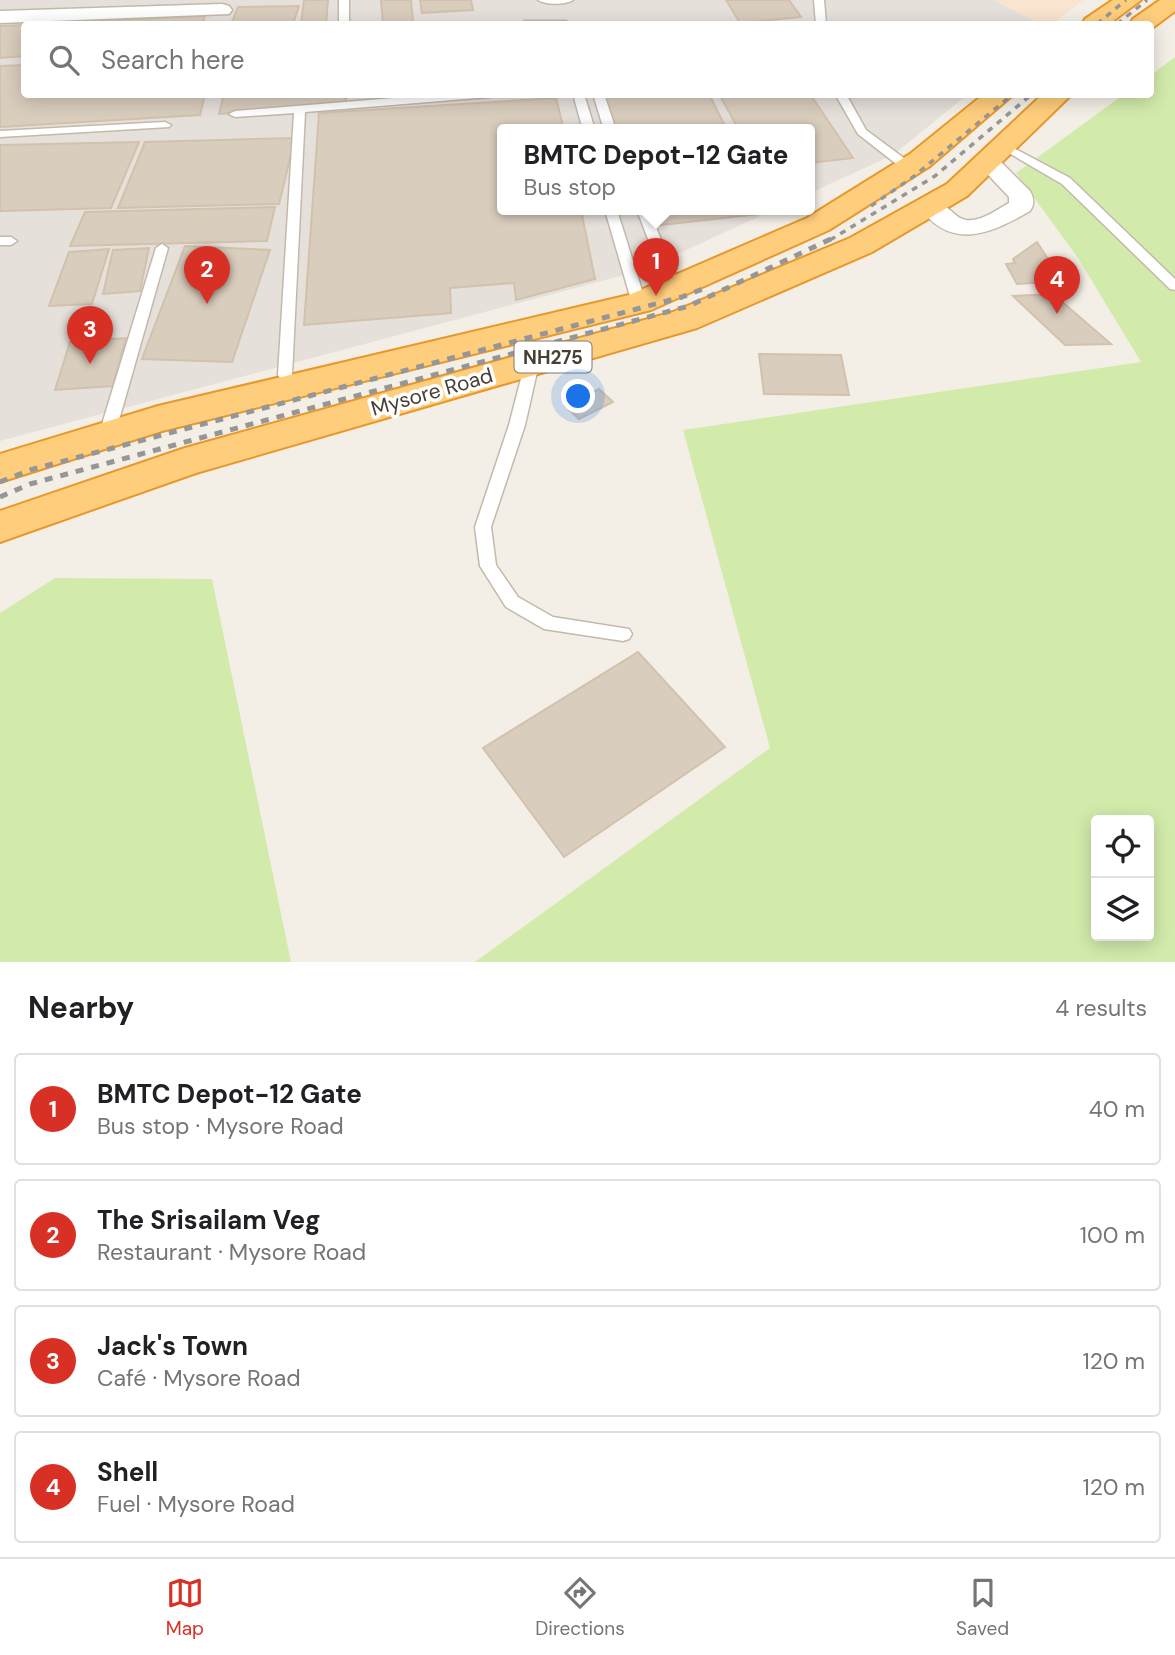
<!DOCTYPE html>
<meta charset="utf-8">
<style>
:root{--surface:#fff;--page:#f2f2f2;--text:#202124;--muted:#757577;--line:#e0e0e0;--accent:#d93025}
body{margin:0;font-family:"DM Sans",sans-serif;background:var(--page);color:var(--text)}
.controls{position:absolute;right:21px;bottom:21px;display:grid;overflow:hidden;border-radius:7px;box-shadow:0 4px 18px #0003}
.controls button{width:63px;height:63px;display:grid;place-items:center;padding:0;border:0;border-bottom:2px solid var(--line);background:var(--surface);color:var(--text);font:35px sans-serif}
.you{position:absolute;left:579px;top:397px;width:24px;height:24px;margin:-18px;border:5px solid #fff;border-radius:50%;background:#1a73e8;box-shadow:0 0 0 10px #1a73e833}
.badge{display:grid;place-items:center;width:46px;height:46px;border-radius:50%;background:var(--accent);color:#fff;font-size:23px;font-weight:700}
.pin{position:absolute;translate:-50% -58px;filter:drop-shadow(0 2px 4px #0008)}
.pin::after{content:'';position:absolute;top:37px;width:24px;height:21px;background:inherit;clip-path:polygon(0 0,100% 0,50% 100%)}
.popup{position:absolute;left:497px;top:124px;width:318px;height:91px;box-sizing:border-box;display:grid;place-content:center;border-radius:7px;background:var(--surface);filter:drop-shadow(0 2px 5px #0005);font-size:23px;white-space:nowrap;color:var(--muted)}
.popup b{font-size:26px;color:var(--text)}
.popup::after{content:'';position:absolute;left:50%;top:100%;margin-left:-14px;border:14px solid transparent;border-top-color:var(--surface)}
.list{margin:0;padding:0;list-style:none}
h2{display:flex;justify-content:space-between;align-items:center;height:91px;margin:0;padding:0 28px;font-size:30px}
h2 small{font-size:23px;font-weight:400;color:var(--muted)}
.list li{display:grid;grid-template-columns:46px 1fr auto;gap:21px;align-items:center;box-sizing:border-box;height:112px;margin:0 14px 14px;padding:0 14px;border:2px solid var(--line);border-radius:7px}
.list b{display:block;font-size:26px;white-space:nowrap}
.list p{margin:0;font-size:23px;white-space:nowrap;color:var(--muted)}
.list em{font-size:23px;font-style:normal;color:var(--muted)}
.icon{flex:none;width:38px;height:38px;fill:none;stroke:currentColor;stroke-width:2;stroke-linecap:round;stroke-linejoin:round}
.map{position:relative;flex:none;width:1175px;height:962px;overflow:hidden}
.search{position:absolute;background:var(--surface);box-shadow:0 4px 18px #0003;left:21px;right:21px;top:21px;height:77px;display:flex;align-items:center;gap:18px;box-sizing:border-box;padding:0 24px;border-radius:7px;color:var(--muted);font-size:26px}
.sheet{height:595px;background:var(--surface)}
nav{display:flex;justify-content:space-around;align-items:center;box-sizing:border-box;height:98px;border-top:2px solid var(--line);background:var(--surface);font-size:19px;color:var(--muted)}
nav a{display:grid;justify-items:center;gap:4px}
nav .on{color:var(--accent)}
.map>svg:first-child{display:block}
</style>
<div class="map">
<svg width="1175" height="962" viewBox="0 0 1175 962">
<rect width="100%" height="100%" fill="#f4efe6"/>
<!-- commercial -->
<polygon fill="#f8e4cf" points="994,0 1083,0 1053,24 1039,24"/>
<!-- industrial -->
<polygon fill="#e6e0db" points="0,0 994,0 1039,24 24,24 24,94 967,95 893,155 810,193 810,130 502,130 502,210 773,210 643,270 0,441"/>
<!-- green -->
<g fill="#d2ebab" fill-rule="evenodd">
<path d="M1175,57V962H475L770,748L683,430L1141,362L1078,258L1016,173L1123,95L1150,94L1151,75ZM1096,820H1149V936H1096Z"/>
<polygon points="55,578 212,579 291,962 0,962 0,613"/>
</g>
<!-- building -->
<g fill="#d9cdbd" stroke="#d2c1ad" stroke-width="2">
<polygon points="304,0 328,0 326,24 301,24"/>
<polygon points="381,0 411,0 413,22 383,24"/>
<polygon points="420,0 471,0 473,10 422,13"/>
<polygon points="726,0 789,0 801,17 740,23"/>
<polygon points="299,6 293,24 231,24 238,7"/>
<polygon points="205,16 202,24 28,24"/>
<polygon points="24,25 24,56 0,58 0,26"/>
<polygon points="24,65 24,94 205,94 200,115 0,127 0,66"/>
<polygon points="224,94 347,94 345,105 219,114"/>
<polygon points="603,94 709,94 727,130 616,130"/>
<polygon points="719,94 810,94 853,158 810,163 810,130 739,130"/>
<polygon points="556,98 564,130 502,130 502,210 581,210 595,279 516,300 514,283 450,288 451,313 304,325 319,113"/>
<polygon points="295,138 279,204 118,208 145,142"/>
<polygon points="139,142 111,208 0,211 0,145"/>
<polygon points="275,207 267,241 70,246 85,212"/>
<polygon points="647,210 767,210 768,213 653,226"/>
<polygon points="1037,242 1062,281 1017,284 1006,264 1015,263 1013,259"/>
<polygon points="185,246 270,250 232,362 142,359"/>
<polygon points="149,248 140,291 103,294 113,250"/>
<polygon points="109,249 92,304 49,306 69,252"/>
<polygon points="1053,294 1111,344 1065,345 1013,296"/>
<polygon points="126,338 113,386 55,390 70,342"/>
<polygon points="759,354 841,355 849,395 764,394"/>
<polygon points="599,389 613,402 579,419 565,406"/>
<polygon points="638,652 725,747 564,857 483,748"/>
</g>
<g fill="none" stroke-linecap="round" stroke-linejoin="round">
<defs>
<g id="service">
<polygon points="339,0 349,0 349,20 352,24 342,24 339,21"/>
<path d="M538,0H573C565,5 546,5 538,0Z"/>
<polygon points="814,0 824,0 826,24 816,24"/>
<polygon points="525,21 566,21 571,24 520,24"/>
<polygon points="442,94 495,94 490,97 305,112 292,375 285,380 280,378 278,375 294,113 235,117 229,114 235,111"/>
<polygon points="573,94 584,94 595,130 583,130"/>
<polygon points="593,94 604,94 616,130 604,130"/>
<polygon points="835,94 846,94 866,130 912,164 912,170 904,170 858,134"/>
<polygon points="165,122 171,125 169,127 0,137 0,131"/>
<polygon points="1006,144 1070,178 1175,279 1175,290 1170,289 1062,184 1002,149 1002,145"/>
<polygon points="605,210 617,210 646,303 644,306 634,306 632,303"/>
<polygon points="637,210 649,210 681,289 679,292 669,292 667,289"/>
<polygon points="0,237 11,237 17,241 11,245 0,245"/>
<polygon points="162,244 168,248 115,434 112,438 102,438 99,434 156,248"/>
<polygon points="532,358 539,363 525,425 491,527 496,565 518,597 553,617 629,629 632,634 629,639 623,641 544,629 506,607 480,566 475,527 509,425 525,363"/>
</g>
<g id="minor">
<polygon points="222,4 229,6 232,10 229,14 0,23 0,11"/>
<path d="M988,155L996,157L1030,191C1034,198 1035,204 1030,211C990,234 950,252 918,205L921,200C947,193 951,223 972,220C985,219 998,209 1009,203V197L976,162L980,157Z"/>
</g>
<g id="trunk">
<polygon points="1113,0 1141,0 1109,24 1082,24 1085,19"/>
<polygon points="1160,0 1175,0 1175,11 1151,29 1150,24 1130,24 1133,19"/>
<polygon points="984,94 1014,94 930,166 829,230 651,310 162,431 0,482 0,454 158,406 629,295 807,218 910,154"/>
<polygon points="1043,94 1072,94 967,196 872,252 697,328 196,473 0,542 0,511 185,448 673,312 850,238 947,184"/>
</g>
</defs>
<!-- service casing -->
<use href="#service" stroke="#c3b9ab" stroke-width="3"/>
<!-- minor casing -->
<use href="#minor" stroke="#c3b9ab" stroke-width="3"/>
<!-- trunk casing -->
<use href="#trunk" stroke="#e8982b" stroke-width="4"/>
<!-- service -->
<use href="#service" fill="#fff" fill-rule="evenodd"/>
<!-- minor -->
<use href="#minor" fill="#fff" fill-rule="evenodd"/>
<!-- trunk -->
<use href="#trunk" fill="#ffce7d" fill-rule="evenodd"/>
<!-- rail-far1 -->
<g stroke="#969696" stroke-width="3.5" stroke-dasharray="6 6" stroke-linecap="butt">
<polyline points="1097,24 1126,0"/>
<polyline points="1117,24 1147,0"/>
<polyline points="871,206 913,177 1013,94"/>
<polyline points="830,240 935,176 1032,94"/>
</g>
<!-- rail -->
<g stroke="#969696" stroke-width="5" stroke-dasharray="8 8" stroke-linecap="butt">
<polyline points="0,482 30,470 682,297 708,287"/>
<polyline points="0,497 30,484 689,306 833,238"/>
</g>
</g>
<g text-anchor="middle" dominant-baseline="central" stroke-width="7" stroke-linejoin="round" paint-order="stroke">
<!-- shield labels -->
<rect fill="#fff" stroke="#7e7971" stroke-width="2" x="514.5" y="341.5" width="77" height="31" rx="5"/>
<g font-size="19" font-weight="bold" fill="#473f34">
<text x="553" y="357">NH275</text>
</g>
<!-- street labels -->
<g font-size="21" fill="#473f34" stroke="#fff">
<text transform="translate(432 392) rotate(-16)">Mysore Road</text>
</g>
</g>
</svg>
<div class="controls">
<button><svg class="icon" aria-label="locate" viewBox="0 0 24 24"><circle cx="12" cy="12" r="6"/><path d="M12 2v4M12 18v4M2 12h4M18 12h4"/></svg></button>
<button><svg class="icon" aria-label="layers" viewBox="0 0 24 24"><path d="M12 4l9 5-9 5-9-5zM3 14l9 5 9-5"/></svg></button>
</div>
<div class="you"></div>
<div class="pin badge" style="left:656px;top:296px">1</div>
<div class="popup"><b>BMTC Depot-12 Gate</b>Bus stop</div>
<div class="pin badge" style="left:207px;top:304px">2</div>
<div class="pin badge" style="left:90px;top:364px">3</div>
<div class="pin badge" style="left:1057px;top:314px">4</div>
<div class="search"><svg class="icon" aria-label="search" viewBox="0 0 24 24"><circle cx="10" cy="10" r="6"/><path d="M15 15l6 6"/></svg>Search here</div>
</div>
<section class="sheet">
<h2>Nearby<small>4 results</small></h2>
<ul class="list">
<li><span class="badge">1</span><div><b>BMTC Depot-12 Gate</b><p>Bus stop · Mysore Road</p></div><em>40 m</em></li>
<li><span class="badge">2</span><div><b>The Srisailam Veg</b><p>Restaurant · Mysore Road</p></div><em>100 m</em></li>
<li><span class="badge">3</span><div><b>Jack's Town</b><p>Café · Mysore Road</p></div><em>120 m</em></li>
<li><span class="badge">4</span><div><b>Shell</b><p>Fuel · Mysore Road</p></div><em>120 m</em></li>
</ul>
</section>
<nav>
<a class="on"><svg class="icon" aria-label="map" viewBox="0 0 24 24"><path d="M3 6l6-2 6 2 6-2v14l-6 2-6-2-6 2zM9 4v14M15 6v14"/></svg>Map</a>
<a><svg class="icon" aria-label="directions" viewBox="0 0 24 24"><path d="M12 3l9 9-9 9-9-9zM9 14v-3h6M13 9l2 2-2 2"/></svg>Directions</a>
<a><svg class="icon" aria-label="saved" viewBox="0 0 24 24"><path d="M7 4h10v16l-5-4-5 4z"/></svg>Saved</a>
</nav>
